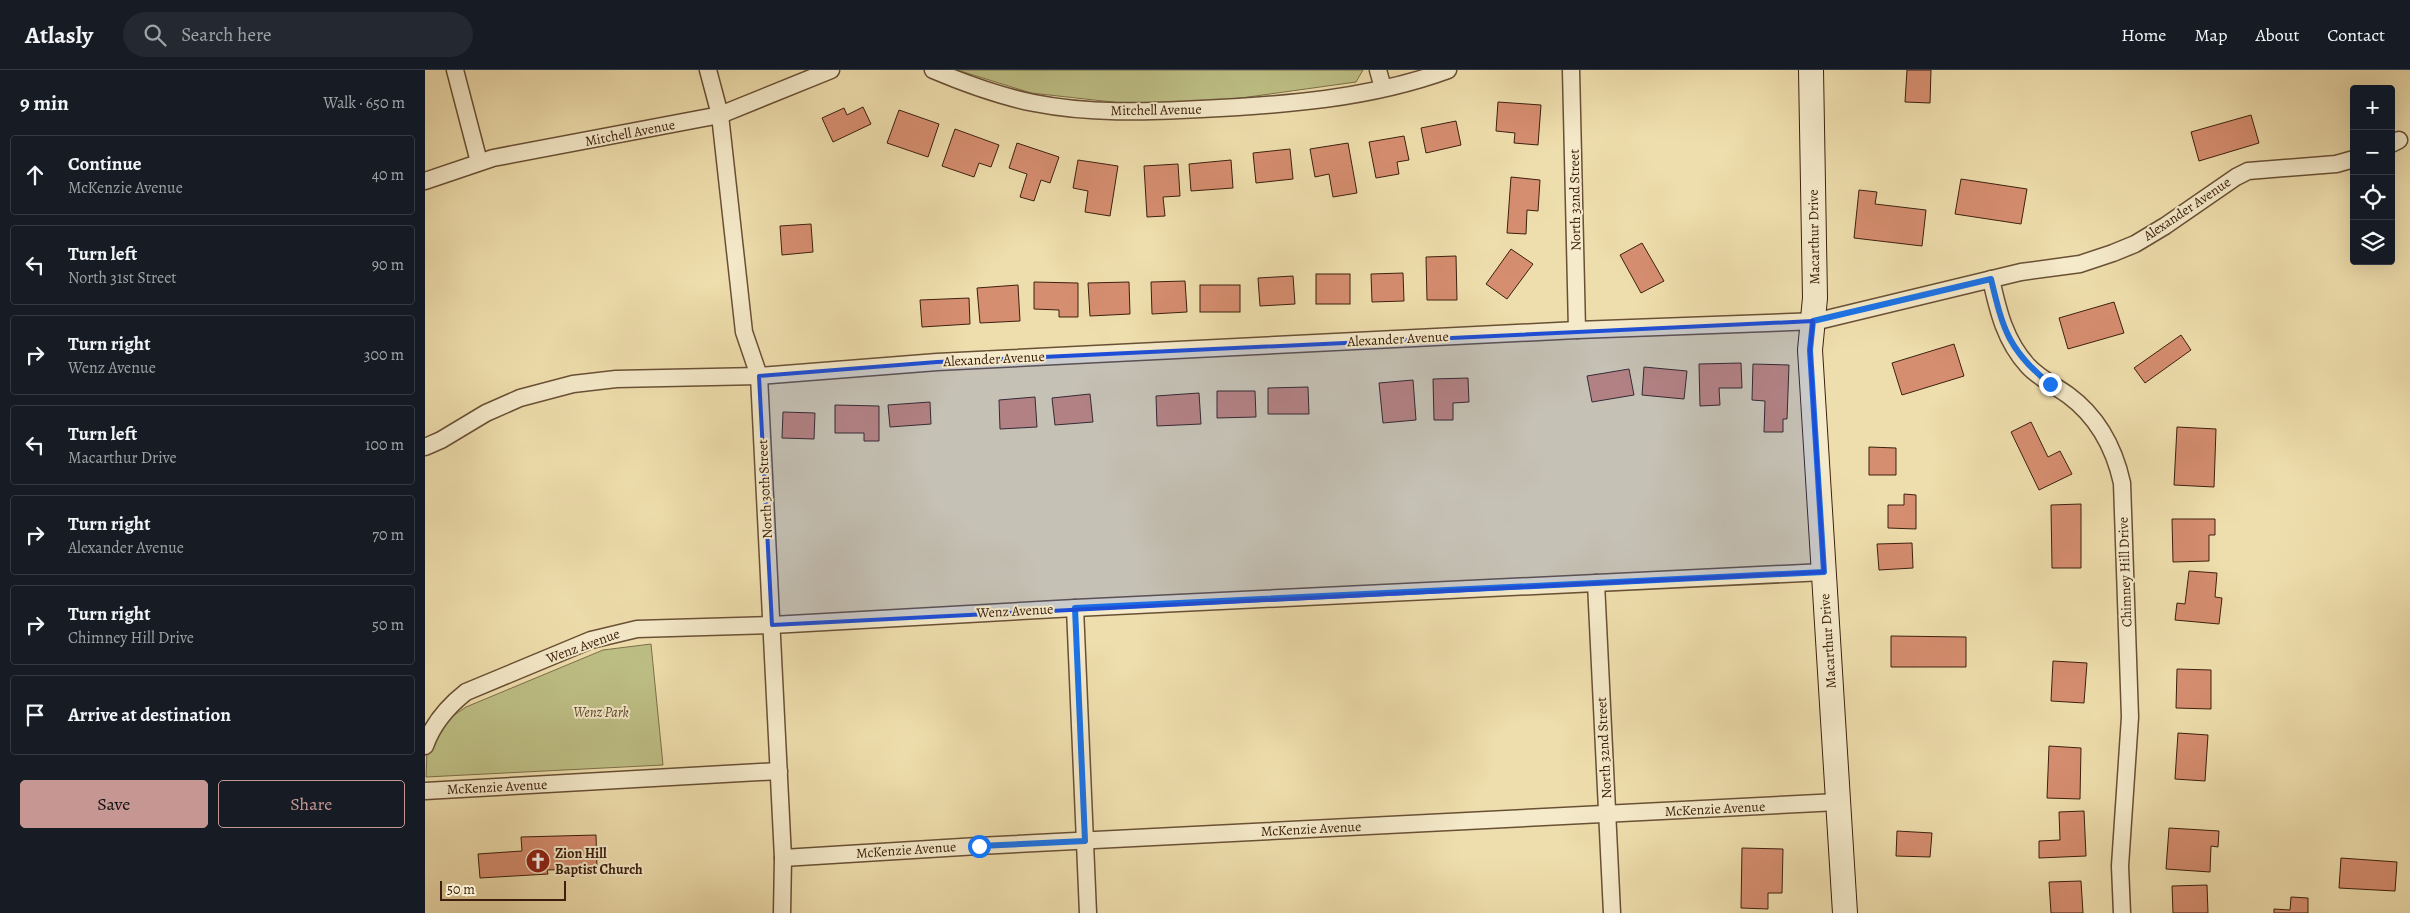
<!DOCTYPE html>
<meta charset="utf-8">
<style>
:root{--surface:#171b24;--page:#242831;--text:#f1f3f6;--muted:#9ea1a6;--line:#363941;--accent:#c59692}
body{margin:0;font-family:Alegreya,serif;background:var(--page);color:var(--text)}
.controls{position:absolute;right:15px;top:15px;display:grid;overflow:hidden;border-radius:5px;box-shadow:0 5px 20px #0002}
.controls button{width:45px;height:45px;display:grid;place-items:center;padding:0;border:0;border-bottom:1px solid var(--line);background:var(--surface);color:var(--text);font:25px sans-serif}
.scale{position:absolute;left:15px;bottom:12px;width:126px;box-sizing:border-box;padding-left:5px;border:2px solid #3c200d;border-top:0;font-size:14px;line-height:18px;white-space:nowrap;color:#3c200d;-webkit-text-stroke:4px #f5eaca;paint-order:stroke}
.stop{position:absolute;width:15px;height:15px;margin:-11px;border:4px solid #1a73e8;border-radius:50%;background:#fff}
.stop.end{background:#1a73e8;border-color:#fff;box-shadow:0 1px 5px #0008}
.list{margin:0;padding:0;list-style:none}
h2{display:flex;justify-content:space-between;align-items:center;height:65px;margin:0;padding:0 20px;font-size:21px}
h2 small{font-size:16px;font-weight:400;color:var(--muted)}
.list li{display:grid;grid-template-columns:32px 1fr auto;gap:15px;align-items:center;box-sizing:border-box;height:80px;margin:0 10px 10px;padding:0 10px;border:1px solid var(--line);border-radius:5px}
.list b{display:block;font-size:19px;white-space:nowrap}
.list p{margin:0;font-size:16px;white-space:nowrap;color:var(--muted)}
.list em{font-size:16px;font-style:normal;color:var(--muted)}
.actions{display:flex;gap:10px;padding:15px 20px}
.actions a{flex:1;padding:11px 0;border:1px solid var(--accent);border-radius:5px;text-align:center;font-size:18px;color:var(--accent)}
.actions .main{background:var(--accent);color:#111}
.icon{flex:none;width:28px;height:28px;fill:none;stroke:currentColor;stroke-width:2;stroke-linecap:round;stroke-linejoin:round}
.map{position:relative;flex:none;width:1985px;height:843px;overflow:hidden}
header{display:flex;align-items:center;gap:30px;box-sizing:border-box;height:70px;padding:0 25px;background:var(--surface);border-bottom:1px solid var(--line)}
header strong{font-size:24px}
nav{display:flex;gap:28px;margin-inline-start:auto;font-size:18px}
.search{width:350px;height:45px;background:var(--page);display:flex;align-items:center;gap:12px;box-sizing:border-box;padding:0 18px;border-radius:28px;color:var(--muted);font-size:19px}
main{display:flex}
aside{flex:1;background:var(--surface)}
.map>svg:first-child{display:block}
</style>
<header>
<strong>Atlasly</strong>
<div class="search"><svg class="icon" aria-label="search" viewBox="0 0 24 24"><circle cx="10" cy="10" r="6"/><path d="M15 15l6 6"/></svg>Search here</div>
<nav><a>Home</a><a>Map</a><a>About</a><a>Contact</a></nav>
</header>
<main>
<aside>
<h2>9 min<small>Walk · 650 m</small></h2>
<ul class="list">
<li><svg class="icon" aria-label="ahead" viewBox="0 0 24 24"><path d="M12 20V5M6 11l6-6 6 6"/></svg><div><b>Continue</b><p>McKenzie Avenue</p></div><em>40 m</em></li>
<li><svg class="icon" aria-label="left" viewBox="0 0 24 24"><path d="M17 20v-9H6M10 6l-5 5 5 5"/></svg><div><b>Turn left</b><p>North 31st Street</p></div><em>90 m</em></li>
<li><svg class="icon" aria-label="right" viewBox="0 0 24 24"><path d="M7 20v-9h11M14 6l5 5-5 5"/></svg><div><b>Turn right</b><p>Wenz Avenue</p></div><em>300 m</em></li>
<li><svg class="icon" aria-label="left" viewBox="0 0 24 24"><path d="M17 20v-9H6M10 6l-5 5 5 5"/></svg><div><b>Turn left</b><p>Macarthur Drive</p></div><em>100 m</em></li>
<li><svg class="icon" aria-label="right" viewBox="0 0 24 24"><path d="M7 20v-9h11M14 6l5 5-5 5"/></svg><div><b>Turn right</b><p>Alexander Avenue</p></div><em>70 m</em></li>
<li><svg class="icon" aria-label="right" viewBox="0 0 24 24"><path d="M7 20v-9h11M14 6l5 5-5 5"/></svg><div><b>Turn right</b><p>Chimney Hill Drive</p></div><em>50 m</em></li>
<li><svg class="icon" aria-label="arrive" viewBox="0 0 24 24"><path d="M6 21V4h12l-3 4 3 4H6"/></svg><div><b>Arrive at destination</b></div></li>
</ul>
<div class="actions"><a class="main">Save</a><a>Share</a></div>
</aside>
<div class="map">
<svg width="1985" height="843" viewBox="0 0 1985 843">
<rect width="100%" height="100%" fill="#efdead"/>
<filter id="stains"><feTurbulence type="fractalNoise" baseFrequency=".004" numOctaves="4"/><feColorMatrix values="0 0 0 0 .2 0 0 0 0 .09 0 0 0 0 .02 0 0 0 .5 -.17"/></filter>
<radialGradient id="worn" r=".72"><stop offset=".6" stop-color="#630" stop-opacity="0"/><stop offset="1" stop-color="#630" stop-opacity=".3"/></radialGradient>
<!-- green -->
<g fill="#bec086" stroke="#7d704a">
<polygon points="532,0 938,0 931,12 816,28 724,36 606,23"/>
<polygon points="226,574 238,695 1,707 2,680 16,654 41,637 178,580"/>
</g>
<!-- building -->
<g fill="#d68e70" stroke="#3c200d">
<polygon points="1482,0 1506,0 1505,33 1480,32"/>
<polygon points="1073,32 1116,35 1113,75 1089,73 1090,63 1071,61"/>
<polygon points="438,37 446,54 408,72 397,48 419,38 422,45"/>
<polygon points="474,40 514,54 503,87 462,73"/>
<polygon points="1826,45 1834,73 1774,91 1766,62"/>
<polygon points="1031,51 1036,75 1001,83 996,58"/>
<polygon points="530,59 574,75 566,97 554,93 549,107 517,96"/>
<polygon points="979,66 984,90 972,92 974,104 951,108 944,72"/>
<polygon points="592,73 634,87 625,113 616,110 609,131 595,127 602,104 584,98"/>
<polygon points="923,73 932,123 908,127 904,104 890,107 885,79"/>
<polygon points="865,79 868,109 831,113 828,83"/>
<polygon points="653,90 693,96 685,146 660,142 663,121 648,118"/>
<polygon points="806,90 808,118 766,121 764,94"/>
<polygon points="753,94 755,126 738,127 740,146 722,147 719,96"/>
<polygon points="1086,107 1115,110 1113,141 1102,140 1101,164 1082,163"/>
<polygon points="1536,109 1602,119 1596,154 1530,144"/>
<polygon points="1434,120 1452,122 1450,134 1501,140 1497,176 1429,168"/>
<polygon points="386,154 388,182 357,185 355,156"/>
<polygon points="1217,173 1239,211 1216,223 1195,185"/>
<polygon points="1086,179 1108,194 1082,229 1061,214"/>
<polygon points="1031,186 1032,230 1002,230 1001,187"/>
<polygon points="978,203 979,231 947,232 946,204"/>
<rect x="891" y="204" width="34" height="30"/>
<polygon points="868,206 870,234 835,236 833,208"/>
<polygon points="760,211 762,242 727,244 726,212"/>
<polygon points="609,212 653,213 653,247 634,247 634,240 609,239"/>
<polygon points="704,212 705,244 665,246 663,213"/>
<polygon points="593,215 595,251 555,253 552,218"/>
<rect x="775" y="215" width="40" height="27"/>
<polygon points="544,228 545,254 497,257 495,230"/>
<polygon points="1689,232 1699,263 1643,279 1634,248"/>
<polygon points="1756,265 1766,280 1720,313 1709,298"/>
<polygon points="1529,274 1539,306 1477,325 1467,293"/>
<polygon points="1316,293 1317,318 1294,318 1295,335 1275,336 1274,294"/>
<polygon points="1328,294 1364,295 1362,349 1358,349 1358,362 1339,362 1340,331 1327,330"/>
<polygon points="1219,297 1262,301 1259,329 1217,325"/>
<polygon points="1204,299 1209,325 1167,332 1162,306"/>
<polygon points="1043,308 1044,332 1028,333 1028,350 1009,350 1008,309"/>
<polygon points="988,310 991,350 958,353 954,313"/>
<polygon points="883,317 884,344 843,344 843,318"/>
<polygon points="792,321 830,321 831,347 792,348"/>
<polygon points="774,323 776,354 732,356 731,326"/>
<polygon points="665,324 668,352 630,355 627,328"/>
<polygon points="610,327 612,357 575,359 574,330"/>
<polygon points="505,332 506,354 465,357 463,335"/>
<polygon points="410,335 454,336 454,371 439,371 439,363 410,363"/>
<polygon points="358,342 390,343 389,369 357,368"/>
<polygon points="1606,352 1623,387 1635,381 1647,404 1614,420 1586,362"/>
<polygon points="1752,357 1791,359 1789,417 1749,415"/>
<polygon points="1444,377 1471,378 1471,405 1444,405"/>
<polygon points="1479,424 1491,425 1491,459 1463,458 1463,435 1479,435"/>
<polygon points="1656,434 1656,498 1627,498 1626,435"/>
<polygon points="1747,449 1790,449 1790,465 1784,465 1784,491 1748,492"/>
<polygon points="1487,473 1488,498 1454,500 1452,474"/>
<polygon points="1764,501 1792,503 1790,527 1797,528 1794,554 1750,550 1752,533 1760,534"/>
<polygon points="1466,566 1541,567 1541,597 1466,597"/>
<polygon points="1628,591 1662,593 1659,633 1626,631"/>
<polygon points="1752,599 1786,600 1786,639 1751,638"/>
<polygon points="1753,663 1783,665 1780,711 1750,709"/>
<polygon points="1624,676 1656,678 1655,729 1622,728"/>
<polygon points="1659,741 1661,786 1614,788 1614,771 1635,770 1634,742"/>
<polygon points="1744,758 1794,761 1793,777 1786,776 1785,802 1741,799"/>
<polygon points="1472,761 1507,763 1505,787 1471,786"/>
<polygon points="171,765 172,798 122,800 123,804 55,808 53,784 97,781 96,767"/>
<polygon points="1317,778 1358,779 1357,823 1343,823 1343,839 1316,838"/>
<polygon points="1916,788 1972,792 1970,821 1914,818"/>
<polygon points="1656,811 1658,843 1626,843 1624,812"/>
<polygon points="1782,815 1783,843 1748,843 1747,816"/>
<polygon points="1866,827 1883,828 1883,843 1849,843 1849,839 1865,840"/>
</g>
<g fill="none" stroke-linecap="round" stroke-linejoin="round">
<defs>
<g id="minor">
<polyline points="30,0 54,92"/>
<polyline points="283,0 295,45 319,262 334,306 358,788 357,843"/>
<path d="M508,0C541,14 574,26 609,33C664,44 720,42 776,39C858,35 944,29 1023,0"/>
<polyline points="953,0 958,18"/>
<polyline points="1146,0 1152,260"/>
<polyline points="1966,74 1974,70"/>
<polyline points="0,111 68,88 295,45 406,0"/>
<path d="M1566,209C1573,241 1580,271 1603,296C1614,308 1629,315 1643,325C1673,347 1689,377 1697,413L1705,647L1695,796L1697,843"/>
<polyline points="0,377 16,370 61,343 95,328 148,314 191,309 334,306 512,292 1152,260 1393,251 1596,202 1655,194 1688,183 1710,174 1740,156 1811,107 1823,101 1911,94 1929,89"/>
<polyline points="1171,513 1187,843"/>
<polyline points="650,538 663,843"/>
<path d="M0,676C8,653 22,637 41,622L166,570L212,559L347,555L650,538L1399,502"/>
<polyline points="0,721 354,701"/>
<polyline points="358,788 553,776 1413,732"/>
</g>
<polyline id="secondary" points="1386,0 1390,228 1385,280 1420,843"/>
</defs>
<!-- minor casing -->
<use href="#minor" stroke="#695035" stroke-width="19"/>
<!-- secondary casing -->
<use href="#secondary" stroke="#3c200d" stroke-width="26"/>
<!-- minor -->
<use href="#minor" stroke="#f5eaca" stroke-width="16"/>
<!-- secondary -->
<use href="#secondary" stroke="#f5eaca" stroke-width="24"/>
</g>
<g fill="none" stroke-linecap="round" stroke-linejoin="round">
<!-- route -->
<path stroke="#1a73e8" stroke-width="6" d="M554,776L660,771L650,538L1399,502L1385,280L1388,251L1566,209C1578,260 1584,281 1625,314"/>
</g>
<!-- marked area -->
<path fill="#1d4ed8" fill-opacity="0.2" stroke="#1d4ed8" stroke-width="4" stroke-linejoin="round" d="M1388,251L1385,280L1399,502L347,555L334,306L512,292Z"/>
<!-- icons -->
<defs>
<symbol id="church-disc" viewBox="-11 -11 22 22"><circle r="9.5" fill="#8f2418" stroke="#f5eaca"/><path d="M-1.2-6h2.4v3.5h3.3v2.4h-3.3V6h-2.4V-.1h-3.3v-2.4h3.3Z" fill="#fff"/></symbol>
</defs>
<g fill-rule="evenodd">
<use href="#church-disc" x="99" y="777" width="28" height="28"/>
</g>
<g text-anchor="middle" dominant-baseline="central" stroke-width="4" stroke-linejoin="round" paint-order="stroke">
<!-- street labels -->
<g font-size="14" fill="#3c200d" stroke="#f5eaca">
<text transform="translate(731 40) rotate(-1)">Mitchell Avenue</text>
<text transform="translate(205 63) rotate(-11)">Mitchell Avenue</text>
<text transform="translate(1150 130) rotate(-91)">North 32nd Street</text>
<text transform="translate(1762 139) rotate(-34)">Alexander Avenue</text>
<text transform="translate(1389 167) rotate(-91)">Macarthur Drive</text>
<text transform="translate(973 269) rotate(-3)">Alexander Avenue</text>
<text transform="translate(569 289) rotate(-3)">Alexander Avenue</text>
<text transform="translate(340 419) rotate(-93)">North 30th Street</text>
<text transform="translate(1700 502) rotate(-92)">Chimney Hill Drive</text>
<text transform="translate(590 541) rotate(-3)">Wenz Avenue</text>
<text transform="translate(1403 571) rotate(-94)">Macarthur Drive</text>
<text transform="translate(158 576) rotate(-20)">Wenz Avenue</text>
<text transform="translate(1179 678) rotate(-93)">North 32nd Street</text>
<text transform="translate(72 717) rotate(-3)">McKenzie Avenue</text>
<text transform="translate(1290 739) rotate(-3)">McKenzie Avenue</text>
<text transform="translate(886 759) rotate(-3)">McKenzie Avenue</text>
<text transform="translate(481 780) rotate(-4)">McKenzie Avenue</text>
</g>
<!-- park labels -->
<g font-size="14" font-style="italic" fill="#5c482b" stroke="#f5eaca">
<text x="176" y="642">Wenz Park</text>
</g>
<!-- poi labels -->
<g font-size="14" font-weight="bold" fill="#3c200d" stroke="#f5eaca" text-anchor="start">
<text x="130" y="783">Zion Hill<tspan x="130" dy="16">Baptist Church</tspan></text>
</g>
</g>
<rect width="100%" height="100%" filter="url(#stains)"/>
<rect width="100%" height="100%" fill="url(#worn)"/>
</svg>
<div class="controls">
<button>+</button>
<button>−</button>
<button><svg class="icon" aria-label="locate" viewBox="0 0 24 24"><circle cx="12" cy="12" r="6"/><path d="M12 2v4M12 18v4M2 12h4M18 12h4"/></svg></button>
<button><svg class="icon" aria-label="layers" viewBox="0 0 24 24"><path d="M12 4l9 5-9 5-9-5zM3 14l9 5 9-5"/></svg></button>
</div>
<div class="scale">50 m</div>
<div class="stop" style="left:554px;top:776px"></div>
<div class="stop end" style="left:1625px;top:314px"></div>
</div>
</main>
